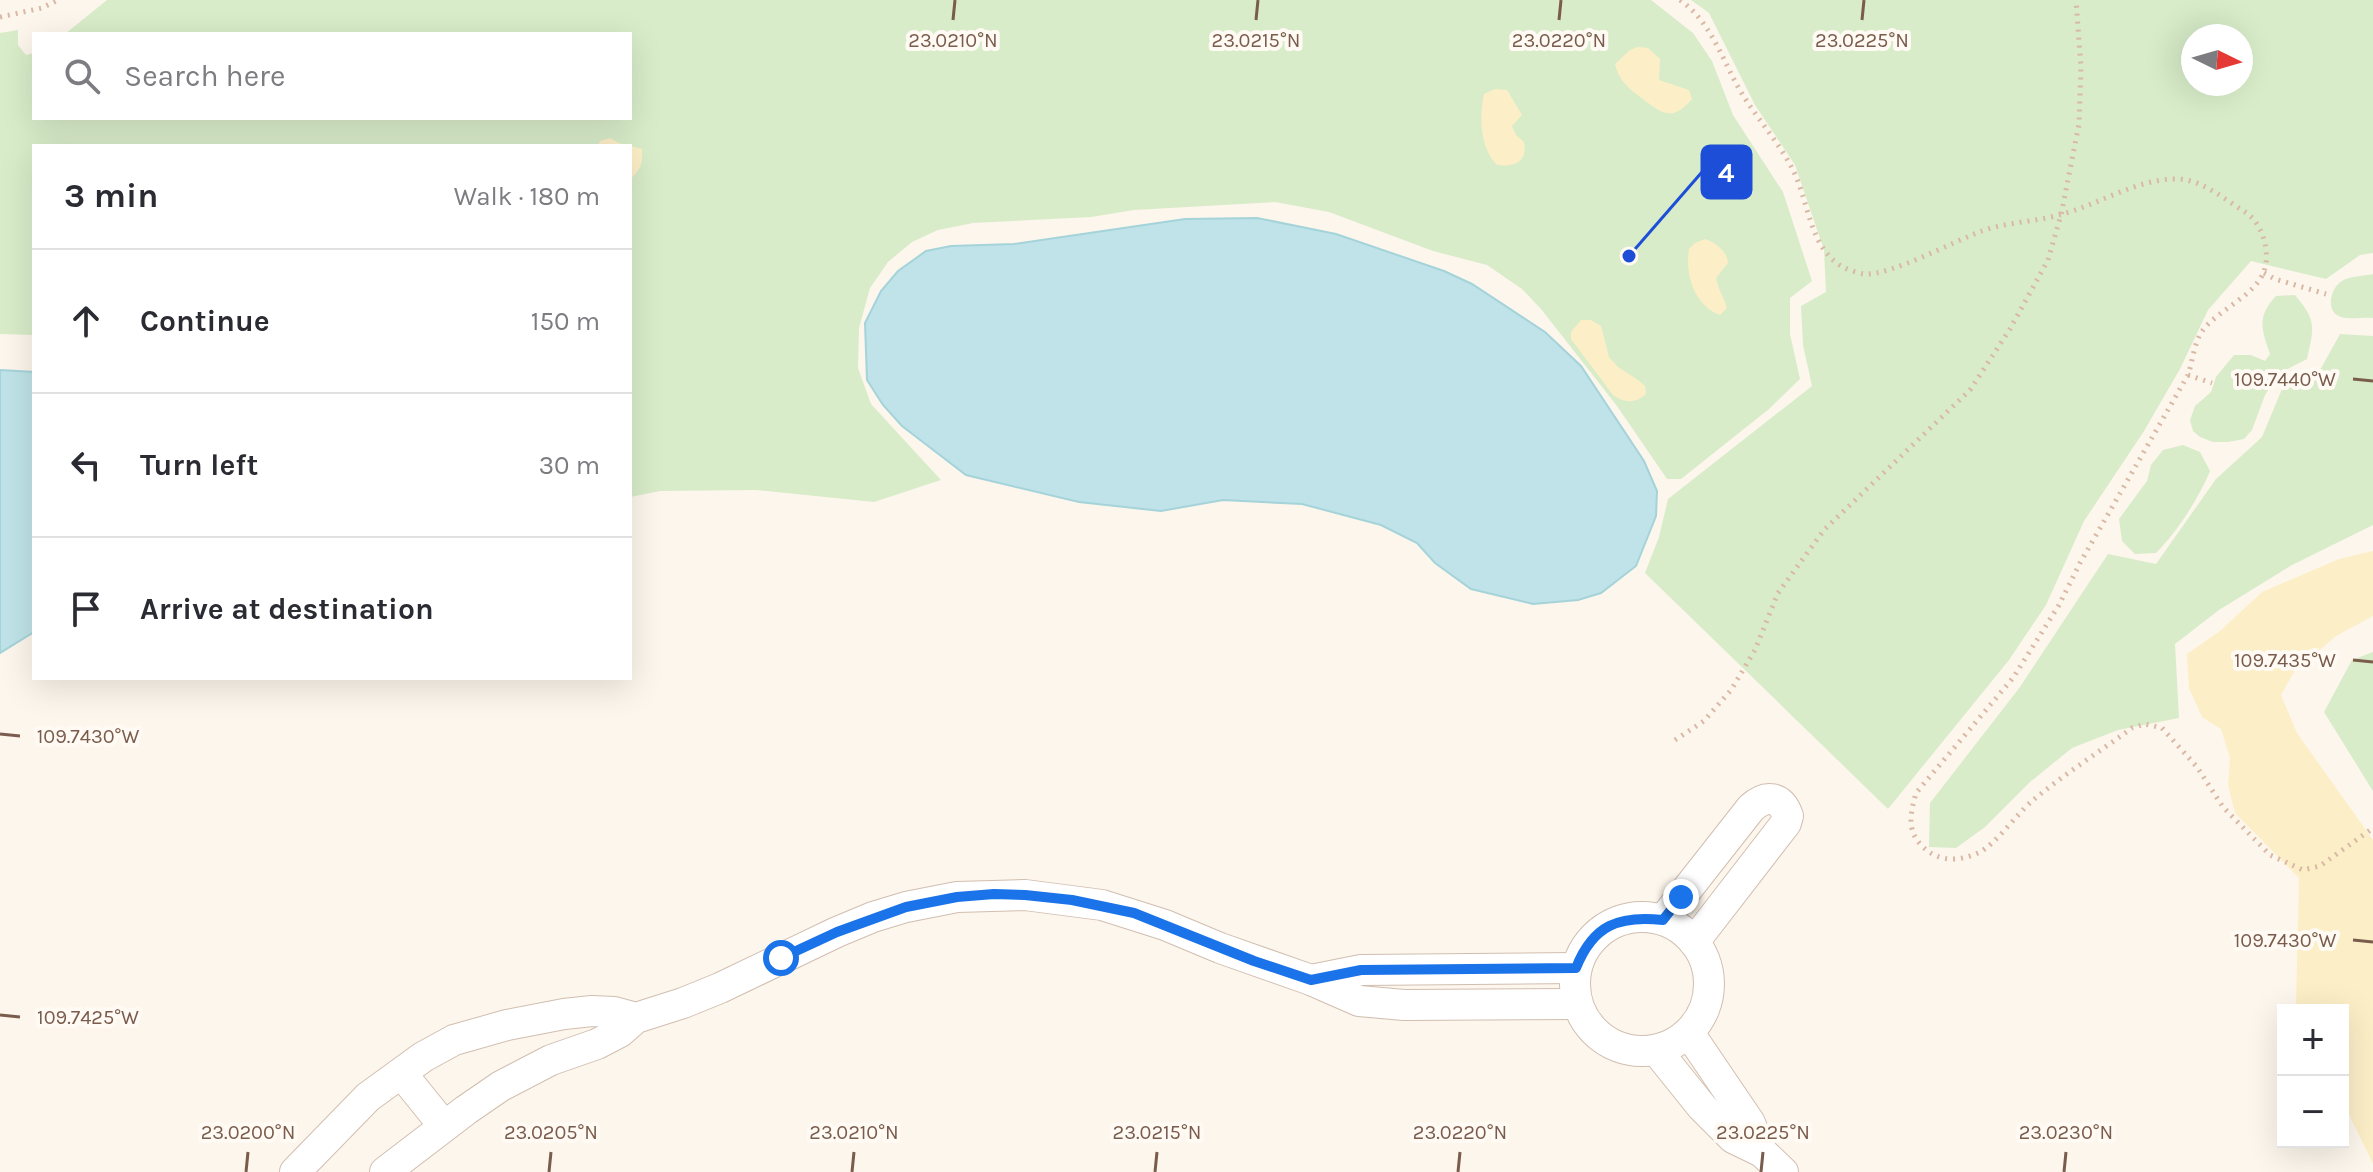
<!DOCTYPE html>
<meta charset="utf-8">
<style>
:root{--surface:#fff;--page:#f7f7f7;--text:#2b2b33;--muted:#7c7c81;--line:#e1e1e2}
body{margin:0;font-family:Karla,sans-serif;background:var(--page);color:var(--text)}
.controls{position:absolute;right:24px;bottom:24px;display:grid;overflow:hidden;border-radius:0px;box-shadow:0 8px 32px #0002}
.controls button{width:72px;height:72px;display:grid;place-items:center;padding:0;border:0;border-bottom:2px solid var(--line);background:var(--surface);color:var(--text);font:40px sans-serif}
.compass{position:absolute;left:2181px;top:24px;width:72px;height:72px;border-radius:50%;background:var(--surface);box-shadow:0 8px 32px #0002;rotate:95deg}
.stop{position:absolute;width:24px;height:24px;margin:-18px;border:6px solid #1a73e8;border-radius:50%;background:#fff}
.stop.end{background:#1a73e8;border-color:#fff;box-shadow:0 2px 8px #0008}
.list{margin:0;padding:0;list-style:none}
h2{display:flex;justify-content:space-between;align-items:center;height:104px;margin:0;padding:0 32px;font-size:34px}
h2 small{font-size:26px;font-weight:400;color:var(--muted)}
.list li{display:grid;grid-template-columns:52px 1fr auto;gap:24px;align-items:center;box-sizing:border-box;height:144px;padding:0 32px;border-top:2px solid var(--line)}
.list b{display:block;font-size:30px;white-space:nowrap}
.list em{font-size:26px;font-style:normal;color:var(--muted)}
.icon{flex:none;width:44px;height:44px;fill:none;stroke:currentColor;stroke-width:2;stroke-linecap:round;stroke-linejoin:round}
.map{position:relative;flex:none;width:2373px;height:1172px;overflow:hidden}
.search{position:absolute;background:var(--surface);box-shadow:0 8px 32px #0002;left:32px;top:32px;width:600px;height:88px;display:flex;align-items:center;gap:20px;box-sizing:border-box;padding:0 28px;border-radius:0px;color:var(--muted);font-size:30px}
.panel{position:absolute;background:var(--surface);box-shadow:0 8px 32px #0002;left:32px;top:144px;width:600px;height:536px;border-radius:0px}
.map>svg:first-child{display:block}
</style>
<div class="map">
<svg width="2373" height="1172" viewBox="0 0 2373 1172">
<rect width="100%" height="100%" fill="#fdf6ec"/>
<!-- green -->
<g fill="#d8ecc9" fill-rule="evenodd">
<polygon points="107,0 1651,0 1693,33 1712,61 1733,115 1783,192 1812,281 1790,298 1790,334 1800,379 1769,409 1681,479 1667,479 1617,406 1541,309 1522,289 1487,265 1433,251 1329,212 1275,202 1134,210 1091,217 973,223 938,230 912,242 888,262 870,288 859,328 858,368 871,404 941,480 874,502 756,490 660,491 630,497 630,146 34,146 34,335 0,334 0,33 18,30 18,45 26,55 34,53 34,118 630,118 630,34 65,34"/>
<path d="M1691,0H2373V253L2360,255L2326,279L2251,261L2208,310L2180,369L2144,431L2084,521L2046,605L2009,660L1888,809L1645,573L1659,537L1668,499L1812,386L1803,345L1801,306L1826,292L1824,250L1795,165L1755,105L1709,13ZM2193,36H2241V84H2193Z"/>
<path d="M2373,274V318C2364,317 2350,320 2341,317C2325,312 2330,288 2342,281C2350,276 2364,276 2373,274Z"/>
<path d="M2295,295C2317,321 2314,327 2307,359L2278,374L2265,395L2252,430L2244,439L2228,442H2213L2200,437L2193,431L2190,420L2195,406L2211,392L2216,377L2234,355H2251L2265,361L2270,354C2261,329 2257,316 2276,296Z"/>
<polygon points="2340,334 2373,336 2373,525 2292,565 2219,610 2175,644 2179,718 2118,730 2072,748 2030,782 1985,827 1956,848 1929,847 1930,803 2020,687 2108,554 2156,564 2216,479 2262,437 2287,377 2320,370"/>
<path d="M2183,445L2200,452L2210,471C2199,498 2177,532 2156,553L2135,554L2122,541L2119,519L2147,481L2151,465L2163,450Z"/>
<polygon points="2373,652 2373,791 2324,712 2352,660"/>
</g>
<!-- sand -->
<g fill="#fcefc7">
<path d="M1638,47L1648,48L1660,59L1659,80L1689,90L1692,99C1673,122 1662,114 1643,99C1629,89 1619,81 1615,64L1630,50Z"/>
<path d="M1495,89L1507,90L1522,115L1512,126L1516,135L1524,142C1528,162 1514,167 1497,165C1480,148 1479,117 1484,94Z"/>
<path d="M610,138L619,143L642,149C643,163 641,170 630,179V146H598L600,141Z"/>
<path d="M1705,239C1716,243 1727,251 1728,263L1716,278C1718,289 1724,297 1727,308L1720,315C1694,305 1685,275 1689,249L1695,243Z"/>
<path d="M1581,320H1591L1601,326L1609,357L1618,367L1638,380L1645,386L1646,394C1635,404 1625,403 1613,395L1571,339V332Z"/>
<polygon points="2373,551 2373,616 2336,636 2294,672 2281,695 2297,733 2373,840 2373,1164 2343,1102 2343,1010 2298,1010 2296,1005 2299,878 2235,813 2228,785 2230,758 2221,729 2202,717 2189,688 2187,654 2220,631 2262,592 2339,559"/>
</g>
<!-- water -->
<g fill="#bfe3e8" stroke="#a5d3da" stroke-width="2">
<polygon points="1257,218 1336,234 1444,271 1472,284 1545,332 1581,366 1644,461 1657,491 1656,516 1636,566 1601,593 1578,600 1533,604 1471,589 1435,563 1417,543 1381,525 1302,504 1223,500 1161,511 1079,502 966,475 902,426 883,405 867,380 865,323 881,291 898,271 926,251 951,246 1014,244 1185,219"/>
<polygon points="0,370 34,372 34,632 0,653"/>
</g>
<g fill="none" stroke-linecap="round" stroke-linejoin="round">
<defs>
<g id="street">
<circle cx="1642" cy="984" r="67"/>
<path d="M1663,920L1751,808C1766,794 1781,796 1788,816L1786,823L1694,942"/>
<polyline points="1311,980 1361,970 1576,968"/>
<polyline points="1689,1033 1750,1123 1762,1152"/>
<polyline points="1657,1051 1702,1107 1733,1138 1762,1152 1783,1172"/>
<polyline points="402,1074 444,1126"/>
<polyline points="295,1172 368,1097 423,1057 454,1040 507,1025 564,1014 592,1011 614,1012 636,1018"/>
<polyline points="385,1172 466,1110 501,1086 551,1060 597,1044 620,1032 636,1018 683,1003 720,988 837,932 873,917 906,907 957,897 1025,895 1102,905 1165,925 1220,948 1311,980 1359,1001 1404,1005 1577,1004"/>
</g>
</defs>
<!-- street casing -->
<use href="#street" stroke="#d1beb0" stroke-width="32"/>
<!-- path -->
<g stroke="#d9b8a5" stroke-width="5" stroke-dasharray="2 6" stroke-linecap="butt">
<path d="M1680,0C1714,24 1724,67 1746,100C1761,123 1781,146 1793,170C1809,202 1809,246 1841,266C1846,269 1857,273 1864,274C1890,276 1954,241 1982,231C2007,222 2034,222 2059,215C2096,206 2136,179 2175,179C2200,178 2224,199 2245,212C2262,222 2271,252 2264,271C2256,295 2218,310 2203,330C2194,342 2193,360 2188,375L2080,563L2059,605L2013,678L1916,793C1911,812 1906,829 1921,845C1937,862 1957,862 1978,853C1994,846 2017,814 2032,801C2063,775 2099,752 2132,728L2145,724L2162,728L2197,767L2223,807L2270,855L2303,870L2320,866L2373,828"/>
<polyline points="0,17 42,8 58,0"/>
<polyline points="2264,273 2275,279 2326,294"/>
<polyline points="2188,375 2212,383"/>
<polyline points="1675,740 1704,721 1731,690 1755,650 1778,593 1824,530 1970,390 2010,329 2048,260 2061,215 2079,124 2081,68 2076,0"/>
</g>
<!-- street -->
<use href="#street" stroke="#fff" stroke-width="30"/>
</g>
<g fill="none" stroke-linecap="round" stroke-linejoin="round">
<!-- route -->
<path stroke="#1a73e8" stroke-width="10" d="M781,958L837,932L906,907L957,897L994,894L1025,895L1072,900L1134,913L1254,961L1311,980L1361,970L1576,968C1593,925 1619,915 1663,920L1681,897"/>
</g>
<!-- ticks -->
<path fill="none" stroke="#7a5c4d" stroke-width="3" d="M953,20L955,0M1256,20L1258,0M1559,20L1561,0M1862,20L1864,0M2353,379L2373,381M2353,660L2373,662M0,734L20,736M2353,940L2373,942M0,1015L20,1017M246,1172L248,1152M549,1172L551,1152M852,1172L854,1152M1155,1172L1157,1152M1458,1172L1460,1152M1761,1172L1763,1152M2064,1172L2066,1152"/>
<g font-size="20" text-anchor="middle" fill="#7a5c4d" stroke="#fffaf3" stroke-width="8" stroke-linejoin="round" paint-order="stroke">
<text x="953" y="47">23.0210°N</text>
<text x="1256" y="47">23.0215°N</text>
<text x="1559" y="47">23.0220°N</text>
<text x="1862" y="47">23.0225°N</text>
<text x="2285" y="386">109.7440°W</text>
<text x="2285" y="667">109.7435°W</text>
<text x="88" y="743">109.7430°W</text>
<text x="2285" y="947">109.7430°W</text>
<text x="88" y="1024">109.7425°W</text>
<text x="248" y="1139">23.0200°N</text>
<text x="551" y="1139">23.0205°N</text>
<text x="854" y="1139">23.0210°N</text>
<text x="1157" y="1139">23.0215°N</text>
<text x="1460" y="1139">23.0220°N</text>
<text x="1763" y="1139">23.0225°N</text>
<text x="2066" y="1139">23.0230°N</text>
</g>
<!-- callouts -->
<path fill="none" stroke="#1d4ed8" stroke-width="3" d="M1629 256L1702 172"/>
<circle fill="#1d4ed8" stroke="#fffaf3" stroke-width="3" cx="1629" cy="256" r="8"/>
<rect fill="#1d4ed8" stroke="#1d4ed8" stroke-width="3" x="1702" y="146" width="49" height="52" rx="8"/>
<g font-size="28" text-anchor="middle" font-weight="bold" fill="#fff">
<text x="1726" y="182">4</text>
</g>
</svg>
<div class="controls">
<button>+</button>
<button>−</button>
</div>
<svg class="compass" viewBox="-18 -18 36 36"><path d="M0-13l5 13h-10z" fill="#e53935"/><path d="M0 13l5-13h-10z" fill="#7c7c81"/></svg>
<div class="stop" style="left:781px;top:958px"></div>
<div class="stop end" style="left:1681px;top:897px"></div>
<div class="search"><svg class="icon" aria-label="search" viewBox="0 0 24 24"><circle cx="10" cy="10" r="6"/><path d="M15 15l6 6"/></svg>Search here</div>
<section class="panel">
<h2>3 min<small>Walk · 180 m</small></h2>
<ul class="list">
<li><svg class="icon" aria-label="ahead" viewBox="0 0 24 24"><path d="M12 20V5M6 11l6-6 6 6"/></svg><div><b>Continue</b></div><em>150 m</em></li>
<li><svg class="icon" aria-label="left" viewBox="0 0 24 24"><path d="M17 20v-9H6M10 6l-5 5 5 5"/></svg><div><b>Turn left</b></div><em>30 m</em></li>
<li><svg class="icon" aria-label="arrive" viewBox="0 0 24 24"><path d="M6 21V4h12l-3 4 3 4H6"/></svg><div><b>Arrive at destination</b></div></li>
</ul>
</section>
</div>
